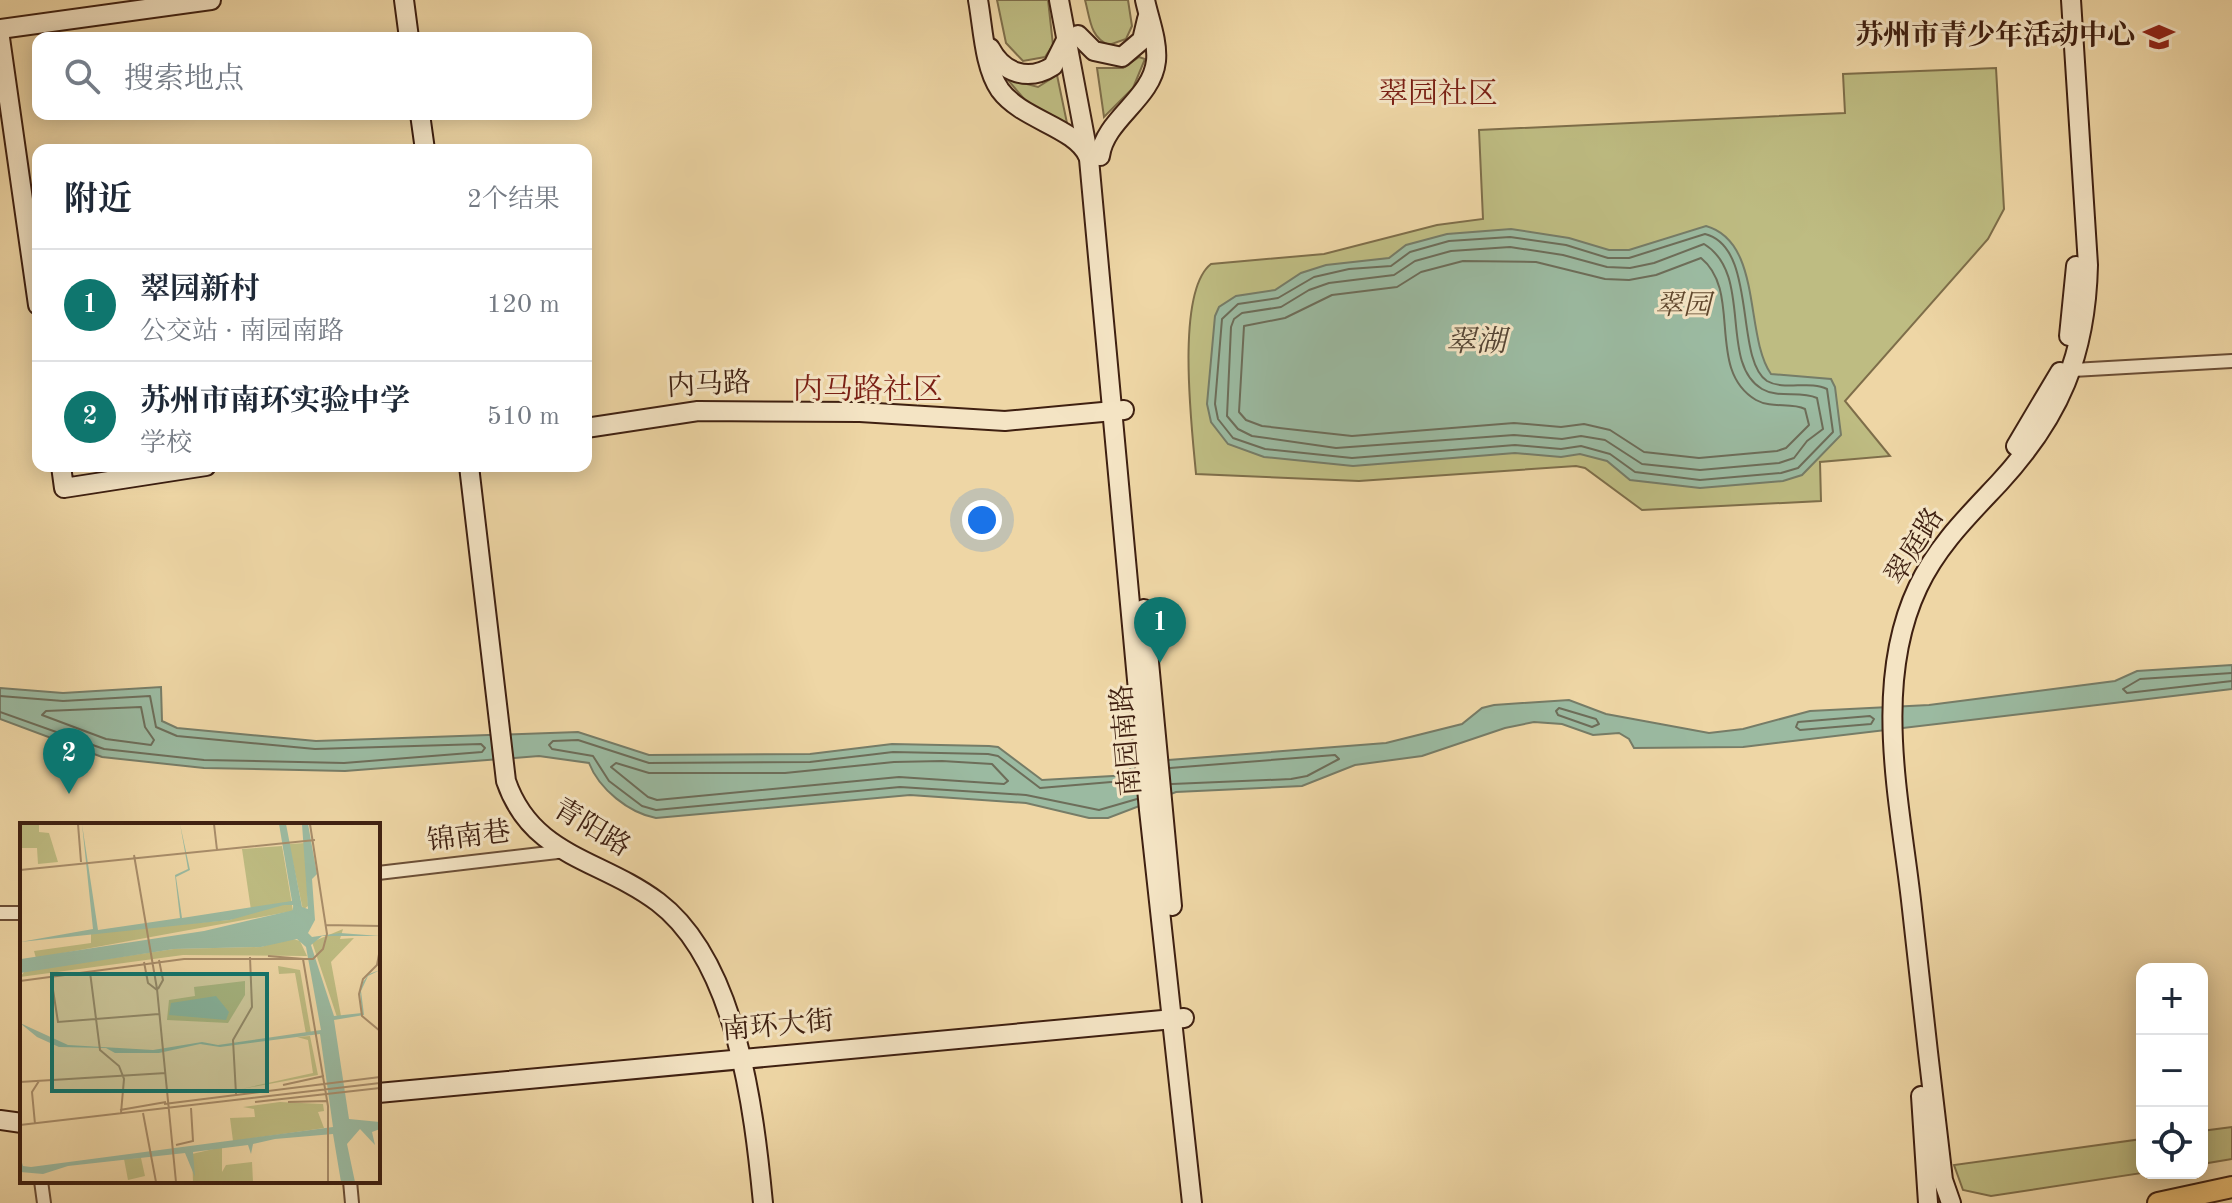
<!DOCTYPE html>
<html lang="zh">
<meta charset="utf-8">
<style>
:root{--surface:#fff;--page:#f2f2f3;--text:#1f2937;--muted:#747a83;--line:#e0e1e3;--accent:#0f766e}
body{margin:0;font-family:"Old Standard TT","Noto Serif SC",serif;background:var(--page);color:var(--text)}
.controls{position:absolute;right:24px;bottom:24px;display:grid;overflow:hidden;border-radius:16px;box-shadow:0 4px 20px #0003}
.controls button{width:72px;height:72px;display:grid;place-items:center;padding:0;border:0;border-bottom:2px solid var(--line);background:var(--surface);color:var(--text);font:40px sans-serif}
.you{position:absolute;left:982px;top:520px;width:28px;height:28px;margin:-20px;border:6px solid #fff;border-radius:50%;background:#1a73e8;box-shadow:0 0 0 12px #1a73e833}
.badge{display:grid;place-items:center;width:52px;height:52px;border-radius:50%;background:var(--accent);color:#fff;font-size:26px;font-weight:700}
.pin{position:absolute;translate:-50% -66px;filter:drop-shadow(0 2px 4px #0008)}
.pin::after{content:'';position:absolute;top:42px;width:28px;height:24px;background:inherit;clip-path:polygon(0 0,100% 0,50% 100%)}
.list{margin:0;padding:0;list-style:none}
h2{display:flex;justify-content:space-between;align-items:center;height:104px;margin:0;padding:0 32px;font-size:34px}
h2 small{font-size:26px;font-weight:400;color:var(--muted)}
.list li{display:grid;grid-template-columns:52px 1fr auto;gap:24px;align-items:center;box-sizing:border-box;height:112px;padding:0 32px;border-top:2px solid var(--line)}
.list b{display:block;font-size:30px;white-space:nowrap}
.list p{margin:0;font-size:26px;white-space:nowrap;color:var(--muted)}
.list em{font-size:26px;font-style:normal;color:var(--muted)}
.icon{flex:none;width:44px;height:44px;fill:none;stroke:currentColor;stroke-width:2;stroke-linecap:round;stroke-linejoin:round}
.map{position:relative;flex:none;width:2232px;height:1203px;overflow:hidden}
.search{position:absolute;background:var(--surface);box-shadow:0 4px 20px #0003;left:32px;top:32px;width:560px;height:88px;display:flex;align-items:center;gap:20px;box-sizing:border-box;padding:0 28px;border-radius:16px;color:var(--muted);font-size:30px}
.panel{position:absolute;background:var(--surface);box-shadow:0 4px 20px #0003;left:32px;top:144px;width:560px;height:328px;border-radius:16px}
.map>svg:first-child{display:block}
</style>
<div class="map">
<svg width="2232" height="1203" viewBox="0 0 2232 1203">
<rect width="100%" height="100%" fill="#eed6a5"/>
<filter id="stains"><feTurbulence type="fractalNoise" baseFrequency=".0025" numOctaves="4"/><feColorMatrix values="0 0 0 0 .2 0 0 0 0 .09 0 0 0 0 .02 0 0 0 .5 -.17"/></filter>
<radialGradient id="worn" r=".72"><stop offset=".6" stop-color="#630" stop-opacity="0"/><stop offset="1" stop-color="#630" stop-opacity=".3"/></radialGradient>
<!-- green -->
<g fill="#bebc82" stroke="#7e6e4a" stroke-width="2">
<polygon points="997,0 1048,0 1053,45 1045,57 1023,61 1006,43"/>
<path d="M1085,0H1128L1132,26L1126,39L1109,45C1090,38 1090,18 1085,0Z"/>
<polygon points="1139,57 1145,59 1133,88 1104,117 1097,68 1123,68"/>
<path d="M1996,68L2004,209L1988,239L1845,401L1890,456L1820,462L1821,501L1642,510L1585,468L1576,466L1359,481L1196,474C1192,429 1175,292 1211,264L1324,254L1437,225L1483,219L1479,130L1845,113L1843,74Z"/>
<polygon points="1057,75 1067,123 1031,107 1007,79 1038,87"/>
<polygon points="2232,1127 2232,1159 2202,1164 2202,1131"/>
<polygon points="2142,1139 2142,1173 1991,1196 1963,1190 1954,1165"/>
</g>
<!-- water -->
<g fill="#9bbaa1" stroke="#767c67" stroke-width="2">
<path d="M1706,226C1763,242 1744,335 1771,374L1831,379L1835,387L1841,435L1802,475L1783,481L1700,488L1630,480L1607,461L1580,454L1561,457L1515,453L1353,466L1264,457L1228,444L1211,422L1207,404L1215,316L1219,307L1236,296L1275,290L1301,273L1326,265L1389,258L1406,245L1447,234L1511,229L1569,238L1609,250H1629Z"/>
<path d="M2232,665V689L1743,747L1634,748L1629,739L1619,733L1593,735L1562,724L1534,722L1505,728L1422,756L1355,765L1302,786L1176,792L1108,818H1089L1026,803L910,795L656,818C629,813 599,789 589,763L539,756L345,771L204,768L102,757L0,719V688L63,693L161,687L162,721L177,728L316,741L578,732L649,755L810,754L892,744L989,746L998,747L1042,780L1130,775V763L1386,743L1462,724L1482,708L1494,705L1569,700L1606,714L1709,733L1743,729L1810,711L1929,705L2115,681L2137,671Z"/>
</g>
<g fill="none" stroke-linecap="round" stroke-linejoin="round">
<!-- shore -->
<g stroke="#6d6d59" stroke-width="2">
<path d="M1705,234C1758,247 1734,359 1767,381C1784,391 1810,380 1827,389L1833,432L1798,468L1781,473L1700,480L1635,472L1610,454L1581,446L1561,449L1515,445L1352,458L1265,449L1233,438L1218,419L1215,404L1222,319L1238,304L1278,298L1314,277L1349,269L1391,266L1410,252L1449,241L1510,237L1566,245L1608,258H1629Z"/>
<path d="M1704,244C1754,274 1718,363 1762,389C1779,399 1800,390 1817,398L1823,429L1807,441L1794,458L1779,463L1700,470L1642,464L1605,440L1581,436L1562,439L1514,435L1336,448L1252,436L1238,429L1227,416L1231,327L1234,319L1242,313L1281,307L1309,290L1329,283L1394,275L1415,261L1451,251L1510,247L1563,255L1607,267L1630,268L1654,263Z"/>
<path d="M1701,258C1743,292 1705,370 1756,400C1772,409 1791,402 1805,409L1809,425L1786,448L1777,451L1699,458L1644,452L1610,430L1584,424L1561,427L1514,423L1352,436L1262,426L1246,420L1239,412L1244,326L1285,318L1332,295L1397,287L1421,272L1463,261L1536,262L1605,279L1629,280L1656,275Z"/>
<polyline points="2232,673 2140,679 2123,689 2127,693 2232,681"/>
<polyline points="0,696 63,701 150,696 156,727 177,736 315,749 481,744 485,748 482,752 344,763 204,760 104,749 0,712"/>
<polygon points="141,707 145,727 154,740 151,745 106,739 42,715 46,711"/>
<polygon points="1559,708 1596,719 1599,724 1592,727 1558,715 1556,711"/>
<polygon points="1870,716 1874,719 1871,724 1800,730 1796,727 1798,722"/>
<polygon points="942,761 992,764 1008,781 1004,784 899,777 657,800 648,797 611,767 616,763 649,773 785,773 894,762"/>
<polyline points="1170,768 1335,755 1339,759 1307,776 1291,779 1172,784"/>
<polyline points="1135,780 1040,788 998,756 988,754 893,752 810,762 649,763 578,740 553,741 549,745 552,749 593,756 609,781 642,806 656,810 900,787 1026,795 1099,810 1137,799"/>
</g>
<defs>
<g id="street">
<polyline points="2073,370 2232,361"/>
<polyline points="378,873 566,851"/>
<polyline points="0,913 22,913"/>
<polyline points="41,1181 44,1203"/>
<polyline points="350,1181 352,1203"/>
</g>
<g id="secondary">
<polyline points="404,0 409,38"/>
<path d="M978,0C983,27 984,67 1000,90C1022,120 1075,127 1088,156"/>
<polyline points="1059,0 1089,159 1149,810 1192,1203"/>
<polyline points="0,29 211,0"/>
<polyline points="1078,35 1094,51 1122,57 1142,40 1147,19"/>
<polyline points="0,38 38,305"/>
<path d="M990,48C1003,73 1028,82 1053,66L1066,40"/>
<polyline points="420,114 425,150"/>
<path d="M1100,156C1105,119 1152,99 1156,61C1158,41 1149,19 1145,0"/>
<polyline points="2069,336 2076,266"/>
<polyline points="586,428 698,411 860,412 1005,421 1124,410"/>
<polyline points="2016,446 2060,372"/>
<polyline points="61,466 64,488 206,466"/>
<path d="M469,466L506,781C532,857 601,859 658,902C737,962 754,1110 763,1203"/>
<polyline points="1144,609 1172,906"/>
<polyline points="378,1093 1184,1018"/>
<polyline points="1921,1096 1928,1203"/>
<polyline points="0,1120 22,1123"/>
<path d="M1951,1203L1943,1180C1932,1090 1922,999 1912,909C1901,806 1871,686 1918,587C1937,546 1969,515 1999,483C2060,417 2086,355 2088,265L2071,0"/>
</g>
<polyline id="primary" points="2158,1203 2232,1187"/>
</defs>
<!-- street casing -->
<use href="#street" stroke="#6b4e36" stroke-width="16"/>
<!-- secondary casing -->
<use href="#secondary" stroke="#3f2011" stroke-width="22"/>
<!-- primary casing -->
<use href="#primary" stroke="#3f2011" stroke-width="24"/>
<!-- street -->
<use href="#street" stroke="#f4e4c4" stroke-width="12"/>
<!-- secondary -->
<use href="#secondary" stroke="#f4e4c4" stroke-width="18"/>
<!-- primary -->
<use href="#primary" stroke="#e7bb72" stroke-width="20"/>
</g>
<!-- icons -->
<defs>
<symbol id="university-bare" viewBox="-9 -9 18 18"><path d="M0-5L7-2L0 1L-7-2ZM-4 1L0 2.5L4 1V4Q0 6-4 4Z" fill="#8f2418" stroke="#f4e4c4" stroke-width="2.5" paint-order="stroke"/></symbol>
</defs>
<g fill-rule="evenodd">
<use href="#university-bare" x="2137" y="15" width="44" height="44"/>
</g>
<g text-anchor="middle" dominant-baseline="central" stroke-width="6" stroke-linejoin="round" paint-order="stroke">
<!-- poi labels -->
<g font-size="28" font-weight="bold" fill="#3f2011" stroke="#f4e4c4" text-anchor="end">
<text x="2135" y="37">苏州市青少年活动中心</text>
</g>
<!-- park labels -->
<g font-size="28" font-style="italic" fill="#5f472d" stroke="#f4e4c4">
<text x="1683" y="307">翠园</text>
</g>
<!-- street labels -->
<g font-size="28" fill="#3f2011" stroke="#f4e4c4">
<text transform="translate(709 386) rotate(-3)">内马路</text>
<text transform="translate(1916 547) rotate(-58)">翠庭路</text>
<text transform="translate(1128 740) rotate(-95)">南园南路</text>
<text transform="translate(591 829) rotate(31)">青阳路</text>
<text transform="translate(469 838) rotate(-7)">锦南巷</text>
<text transform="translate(778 1027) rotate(-5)">南环大街</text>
</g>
<!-- neighbourhood labels -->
<g font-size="30" fill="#7a1f14" stroke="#f4e4c4">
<text x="1438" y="95">翠园社区</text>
<text x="868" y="391">内马路社区</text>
</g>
<!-- water labels -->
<g font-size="30" font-style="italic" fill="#564635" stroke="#f4e4c4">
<text x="1476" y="343">翠湖</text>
</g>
</g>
<!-- overview -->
<g transform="translate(20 823)">
<rect width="360" height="360" fill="#eed6a5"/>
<path d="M8,1H19V9L29,10L38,39L18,41L17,25H0L1,2ZM285,20L288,83L283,87L269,21ZM262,23L273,88L16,135L14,128L71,120V109L210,97L235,86L231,87L222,26ZM323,106L320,116L334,115L311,139L321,193L317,194L292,119ZM270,115L280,118L287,133L163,132L0,154L5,148L154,126L241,124ZM258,143L280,147L291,210L286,211L275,150L259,151ZM225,158V172L208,200L147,197L149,177L175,173L174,164ZM290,213L298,252L221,266L293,250L288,217L277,214ZM260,279L303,281L304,288L298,289L304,305L213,318L210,295L235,294L234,286L223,284ZM202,324V349L206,342L232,339L233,359H173L172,331ZM121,335L125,353L108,357L104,336Z" fill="#bebc82"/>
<path d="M62,1L78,107L160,95L155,52L168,46L160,1L170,47L156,54L162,95L272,78L259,1H266L282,84L288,86L282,1H288L297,51L292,56L295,97L288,110L292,114L320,110L360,113H302L291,122L314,193L342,190L340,168L343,159L349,151L360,147L348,153L341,168L344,192L314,197L329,296L360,299V306L352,309L355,322L340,306L327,321L335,359H321L313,311L255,316L233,321L231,331L228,322L173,329L175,354L165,330L48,343L23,351L0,349V333L3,343L11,344L313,304L300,211L200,224L180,221L139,230H95L86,225L39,224L17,214L0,200L48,222L133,227L182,219L198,222L301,207L286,124L277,116L241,124L154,126L0,150L1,136L184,108L274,87L273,82H264L210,97L0,119L73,106ZM196,173L209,189L206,197L149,192L151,180Z" fill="#9bbaa1"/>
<path fill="none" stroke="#9bbaa1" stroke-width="4" d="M132,123L246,108L272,99L277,76L265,23M0,141L126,124"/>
<path fill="none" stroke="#a88d6a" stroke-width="2" d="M58,1L61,39M194,1L197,27M114,32L137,166L156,359M0,47L295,17M305,102L360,103M360,126L357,142L343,156L339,171L342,193L360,208M248,133L283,136L308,283V359M124,139L128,160L137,167M70,149L80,227L99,243L104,256L101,290M31,154L38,199L139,191M0,158L164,136H293L303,126L307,111L290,1M138,166L143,157L139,137M0,259L146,250M263,262L304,253M216,271L213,217L232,184L230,134M235,279L360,265M268,279L308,278M144,281L360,254M100,287L146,279M123,290L136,359M15,301L12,269L19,258M0,302L360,260M156,322L173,318L171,285"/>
<path fill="#0f766e" fill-opacity="0.15" stroke="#0f766e" stroke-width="4" d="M32,151H247V268H32Z"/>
<rect width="360" height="360" fill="none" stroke="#3f2011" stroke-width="4"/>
</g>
<rect width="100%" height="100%" filter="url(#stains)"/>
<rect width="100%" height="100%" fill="url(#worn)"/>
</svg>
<div class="controls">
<button>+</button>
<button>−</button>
<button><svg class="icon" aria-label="locate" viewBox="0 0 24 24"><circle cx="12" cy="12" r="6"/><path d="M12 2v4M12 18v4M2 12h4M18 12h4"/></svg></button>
</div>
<div class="you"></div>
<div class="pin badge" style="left:1160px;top:663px">1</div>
<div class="pin badge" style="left:69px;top:794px">2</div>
<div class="search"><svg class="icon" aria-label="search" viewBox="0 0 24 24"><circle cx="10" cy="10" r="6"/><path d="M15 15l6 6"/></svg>搜索地点</div>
<section class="panel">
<h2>附近<small>2个结果</small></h2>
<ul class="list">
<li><span class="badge">1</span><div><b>翠园新村</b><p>公交站 · 南园南路</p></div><em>120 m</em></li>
<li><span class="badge">2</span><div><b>苏州市南环实验中学</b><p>学校</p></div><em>510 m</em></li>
</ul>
</section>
</div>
